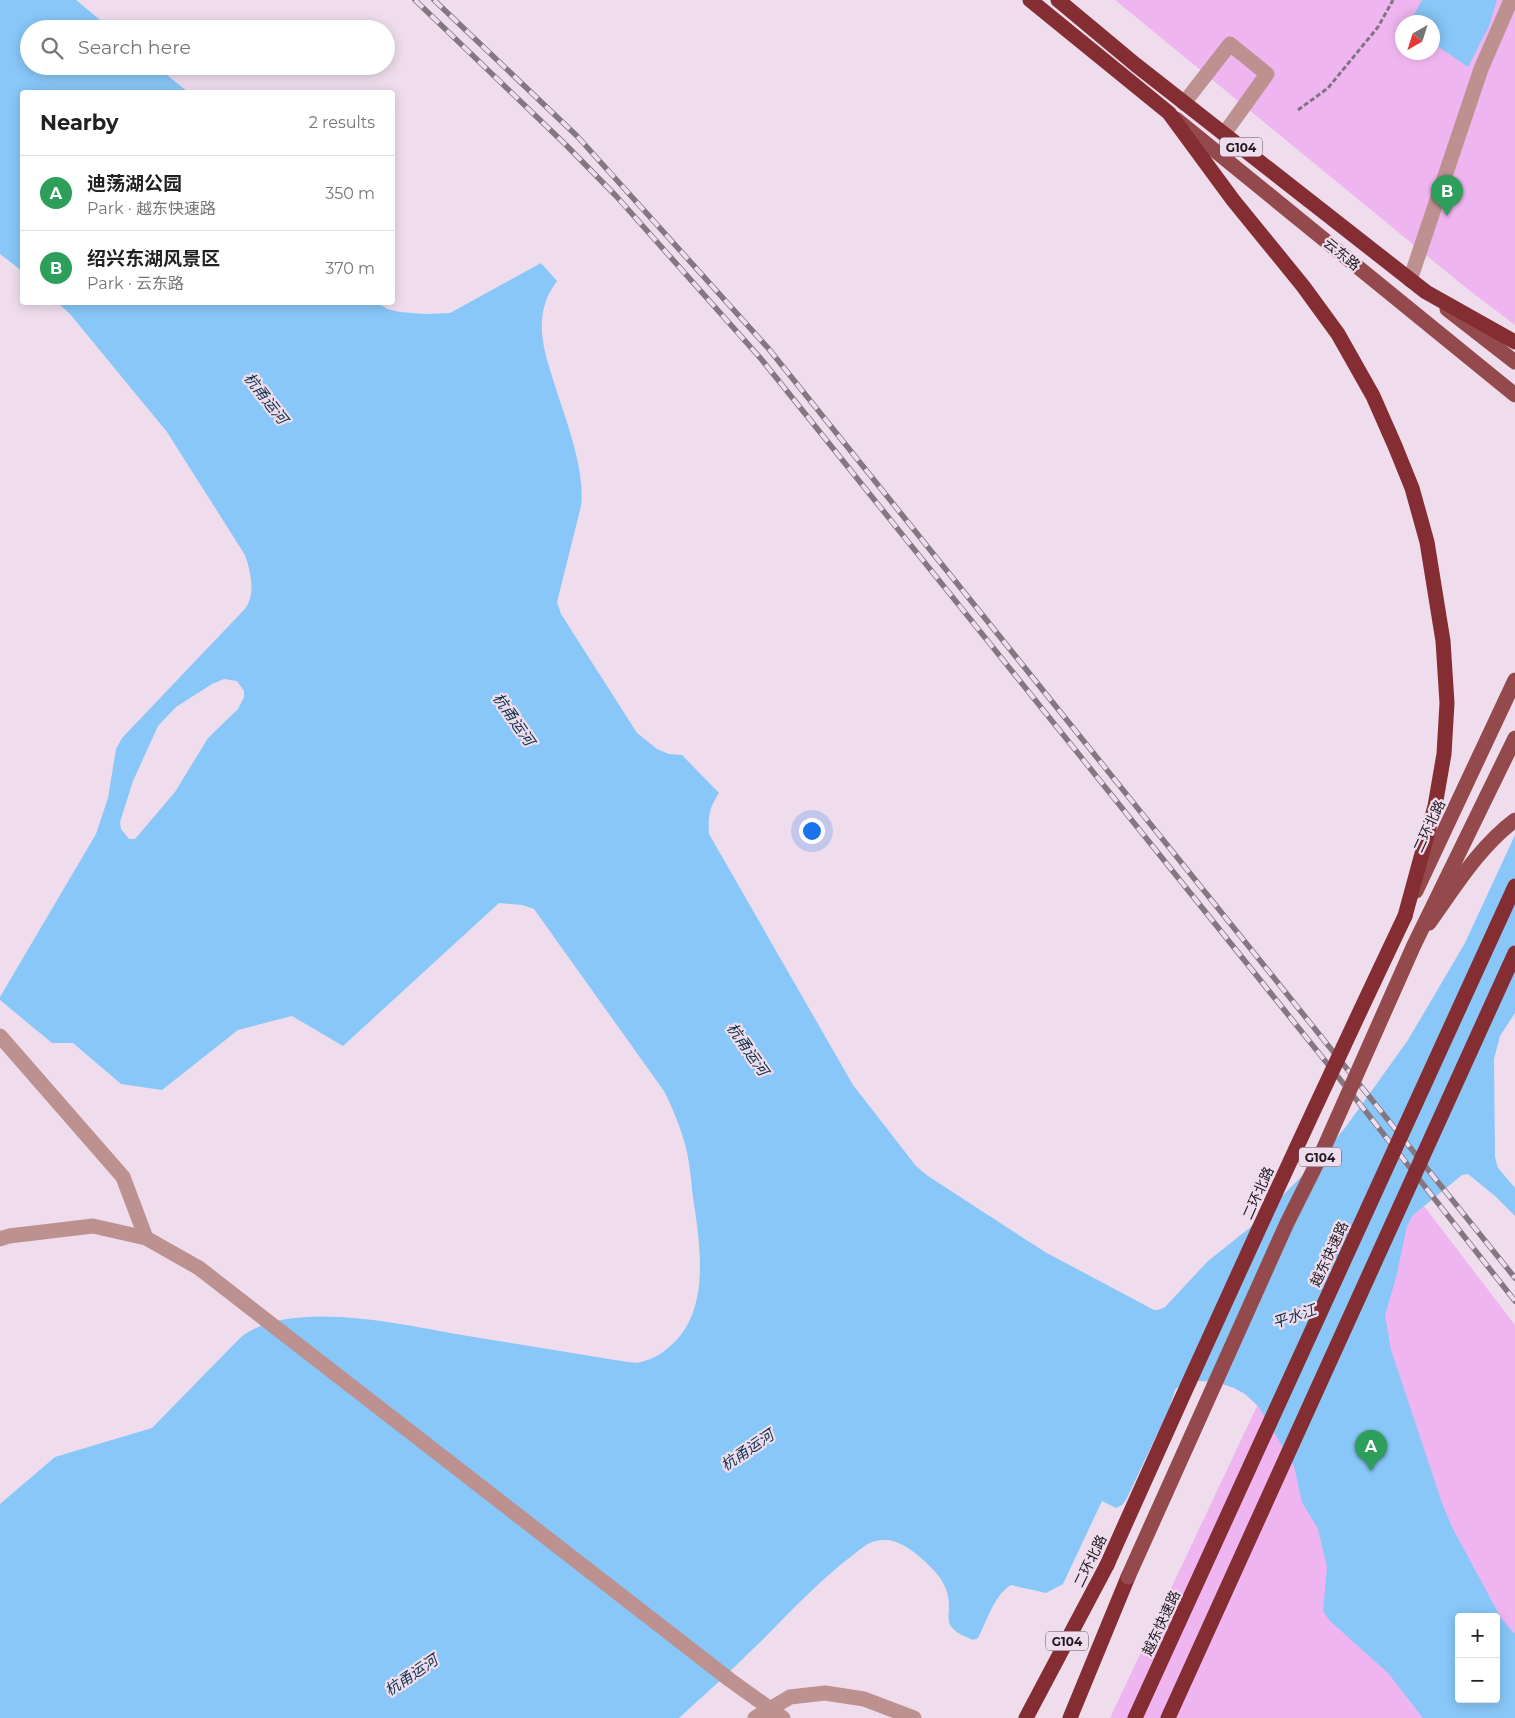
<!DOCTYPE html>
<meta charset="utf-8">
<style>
:root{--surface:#fff;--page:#f6f6f6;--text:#222;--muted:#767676;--line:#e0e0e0;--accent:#2c667f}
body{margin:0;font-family:Montserrat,"Noto Sans SC",sans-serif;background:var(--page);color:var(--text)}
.controls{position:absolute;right:15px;bottom:15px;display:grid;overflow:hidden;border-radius:5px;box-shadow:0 2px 12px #0003}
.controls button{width:45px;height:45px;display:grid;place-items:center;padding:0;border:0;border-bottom:1px solid var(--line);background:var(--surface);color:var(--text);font:25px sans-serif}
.compass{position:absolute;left:1395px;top:15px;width:45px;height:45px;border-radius:50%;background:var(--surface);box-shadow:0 2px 12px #0003;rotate:219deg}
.you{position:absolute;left:811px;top:830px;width:18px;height:18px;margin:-12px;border:4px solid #fff;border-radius:50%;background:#1a73e8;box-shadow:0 0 0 8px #1a73e833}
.badge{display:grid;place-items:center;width:32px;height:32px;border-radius:50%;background:var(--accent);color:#fff;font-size:16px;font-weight:700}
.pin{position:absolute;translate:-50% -41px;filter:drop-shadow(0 1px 2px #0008)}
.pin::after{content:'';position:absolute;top:26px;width:18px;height:15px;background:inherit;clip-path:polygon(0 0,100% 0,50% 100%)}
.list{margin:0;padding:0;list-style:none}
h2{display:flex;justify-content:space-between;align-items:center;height:65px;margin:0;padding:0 20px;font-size:21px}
h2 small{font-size:16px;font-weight:400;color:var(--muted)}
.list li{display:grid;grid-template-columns:32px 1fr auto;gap:15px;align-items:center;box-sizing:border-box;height:75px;padding:0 20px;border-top:1px solid var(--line)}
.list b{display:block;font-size:19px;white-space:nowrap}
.list p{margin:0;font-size:16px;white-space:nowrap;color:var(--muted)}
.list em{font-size:16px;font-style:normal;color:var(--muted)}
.icon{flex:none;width:28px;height:28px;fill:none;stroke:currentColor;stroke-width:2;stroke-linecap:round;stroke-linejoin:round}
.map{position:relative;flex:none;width:1515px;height:1718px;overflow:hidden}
.search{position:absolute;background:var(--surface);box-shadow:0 2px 12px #0003;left:20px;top:20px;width:375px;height:55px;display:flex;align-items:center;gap:12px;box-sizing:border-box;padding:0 18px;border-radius:28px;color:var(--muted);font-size:19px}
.panel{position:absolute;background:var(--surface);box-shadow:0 2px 12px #0003;left:20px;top:90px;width:375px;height:215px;border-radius:5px}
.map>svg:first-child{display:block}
</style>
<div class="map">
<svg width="1515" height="1718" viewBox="0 0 1515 1718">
<rect width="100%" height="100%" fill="#efddee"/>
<!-- green -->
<g fill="#efb5f0" fill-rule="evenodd">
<path d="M1115,0H1515V325L1465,287ZM1402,22H1432V52H1402Z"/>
<path d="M1379,1147L1515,1325V1718H1110ZM1459,1617H1496V1699H1459Z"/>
</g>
<!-- water -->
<g fill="#88c7f8" fill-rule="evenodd">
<polygon points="0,0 76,0 111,29 29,29 29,66 156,66 188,92 22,92 22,271 0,254"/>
<polygon points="1422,0 1497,0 1489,26 1468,67 1433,43 1432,22 1410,22"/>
<path d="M541,263L557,281C553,287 548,294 546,301C537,326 544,351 552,376C563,413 586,468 581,506L557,602L561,614L637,733L657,749L669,754L682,755L719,793C709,808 708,816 709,834L853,1085L916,1166L928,1176L1045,1252L1154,1310H1158L1165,1307L1208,1261L1252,1226L1313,1165L1345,1128L1408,1040L1465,943L1515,835V1013L1500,1036L1494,1059L1495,1157L1498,1168L1515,1188V1216L1495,1196L1468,1174L1462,1175L1412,1216L1407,1226L1396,1278L1385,1315L1391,1350L1442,1503L1452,1527L1501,1618L1515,1634V1718H1423L1388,1673L1330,1621L1323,1611L1327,1567L1318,1529L1302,1502L1294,1466L1259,1407L1245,1394L1234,1388L1216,1382L1185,1380L1175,1390L1169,1409L1126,1500L1122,1505L1116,1508L1102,1501L1063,1584L1046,1593L1011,1585C994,1595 987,1621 978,1638L973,1640C934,1625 956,1616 946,1589C941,1576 930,1566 920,1557C905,1545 892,1536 872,1542C865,1545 859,1550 853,1555C817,1582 786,1617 754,1648C730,1672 704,1695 679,1718H0V1504L55,1457L152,1428L241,1337C292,1297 408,1326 468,1336C517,1344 566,1352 615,1360C623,1361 633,1364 641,1362C651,1360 661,1354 668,1348C712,1313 700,1245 693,1197C691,1181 690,1164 686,1148C681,1128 673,1109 664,1091L534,909L522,905L499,903L343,1046L292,1016L238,1030L162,1090L121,1084L73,1043H52L0,1000V997L96,834L108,798L116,749L122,738L240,614C243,611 246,608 248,604C255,590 250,569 245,555L167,432L70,314L58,303L377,302L387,309L400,312L425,314L450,313ZM224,679L237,681L244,691V697L238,709L208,738L175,792L135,839H129L121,829L120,822L133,781L158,726L176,707L212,684ZM1459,1617H1496V1699H1459Z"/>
</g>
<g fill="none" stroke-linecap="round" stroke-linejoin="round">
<!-- path -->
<polyline stroke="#807580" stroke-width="3" stroke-dasharray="5 2.5" stroke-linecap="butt" points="1298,110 1328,88 1378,27 1393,0"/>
<!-- minor -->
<g stroke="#bc9190" stroke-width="15">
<polyline points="1184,103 1230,44 1267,74 1224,134"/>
<polyline points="1410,280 1481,69 1511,0"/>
<polyline points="0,1036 123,1177 146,1238"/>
<polyline points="0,1239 9,1236 93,1226 146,1238 199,1268"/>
<polyline points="755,1718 790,1697 825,1693 864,1699 914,1718"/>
</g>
<!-- major -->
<g stroke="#944a4c" stroke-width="15">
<polyline points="1176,119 1515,395"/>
<polyline points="1447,309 1515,362"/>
<polyline points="1416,891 1515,680"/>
<path d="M1429,923C1455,887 1479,847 1515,820"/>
</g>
<!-- highway -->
<g stroke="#842e34" stroke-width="15">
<polyline points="1030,0 1169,113 1233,200 1303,286 1338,334 1373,396 1395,446 1412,488 1427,542 1443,641 1447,703 1444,754 1435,806 1405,916"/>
<polyline points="1058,0 1136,65 1426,292 1515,342"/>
<polyline points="1026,1718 1107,1565"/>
<polyline points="1070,1718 1128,1577"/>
</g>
<defs>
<g id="rail">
<polyline points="415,0 566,145 617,197 762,360 1363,1108 1515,1301"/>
<polyline points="434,0 577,136 768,348 1515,1278"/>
</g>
</defs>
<!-- rail casing -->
<use href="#rail" stroke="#837782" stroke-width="5.5"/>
<!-- rail -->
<use href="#rail" stroke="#efddee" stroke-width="4" stroke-dasharray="11" stroke-linecap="butt"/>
<!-- minor-bridge -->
<polyline stroke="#bc9190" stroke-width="15" points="199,1268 730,1680 783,1718"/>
<!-- major-bridge -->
<polyline stroke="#944a4c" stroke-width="15" points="1128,1577 1287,1223 1319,1159 1414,945 1515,738"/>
<!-- highway-bridge -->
<g stroke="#842e34" stroke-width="15">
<path d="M1107,1565C1204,1347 1303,1131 1405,916"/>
<polyline points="1135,1718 1515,886"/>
<polyline points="1168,1718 1515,953"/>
</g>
</g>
<g text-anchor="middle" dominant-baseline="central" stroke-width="4.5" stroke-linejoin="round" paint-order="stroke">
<!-- shield labels -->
<g fill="#efddee" stroke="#5e545e" stroke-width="1">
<rect x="1220" y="137.5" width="42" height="19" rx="4"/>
<rect x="1299" y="1147.5" width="42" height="19" rx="4"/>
<rect x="1046" y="1631.5" width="42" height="19" rx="4"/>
</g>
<g font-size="12" font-weight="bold" fill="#201a20">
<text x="1241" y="147">G104</text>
<text x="1320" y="1157">G104</text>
<text x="1067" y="1641">G104</text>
</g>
<!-- street labels -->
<g font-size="14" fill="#201a20" stroke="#efddee">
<text transform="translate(1342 254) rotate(39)">云东路</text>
<text transform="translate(1429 826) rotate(-65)">二环北路</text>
<text transform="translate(1258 1193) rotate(-66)">二环北路</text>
<text transform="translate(1329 1254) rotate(-65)">越东快速路</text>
<text transform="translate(1090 1561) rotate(-64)">二环北路</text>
<text transform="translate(1161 1623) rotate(-65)">越东快速路</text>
</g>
<!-- water labels -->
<g font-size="15" font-style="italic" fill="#0f324a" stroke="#efddee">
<text transform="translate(266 398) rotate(52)">杭甬运河</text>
<text transform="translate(514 719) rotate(55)">杭甬运河</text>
<text transform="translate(748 1049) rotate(55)">杭甬运河</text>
<text transform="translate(1294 1316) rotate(-19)">平水江</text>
<text transform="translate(747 1450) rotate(-34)">杭甬运河</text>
<text transform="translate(411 1675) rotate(-34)">杭甬运河</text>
</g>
</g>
</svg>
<div class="controls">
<button>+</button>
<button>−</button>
</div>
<svg class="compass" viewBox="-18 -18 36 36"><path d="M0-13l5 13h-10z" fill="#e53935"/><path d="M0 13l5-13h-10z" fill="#767676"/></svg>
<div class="you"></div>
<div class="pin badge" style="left:1371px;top:1471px;background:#2e9e5b">A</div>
<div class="pin badge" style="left:1447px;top:216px;background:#2e9e5b">B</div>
<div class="search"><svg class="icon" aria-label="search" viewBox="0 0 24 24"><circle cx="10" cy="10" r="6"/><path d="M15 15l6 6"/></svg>Search here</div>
<section class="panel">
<h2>Nearby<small>2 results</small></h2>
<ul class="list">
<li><span class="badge" style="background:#2e9e5b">A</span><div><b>迪荡湖公园</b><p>Park · 越东快速路</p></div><em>350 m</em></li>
<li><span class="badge" style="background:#2e9e5b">B</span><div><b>绍兴东湖风景区</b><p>Park · 云东路</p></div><em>370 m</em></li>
</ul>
</section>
</div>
